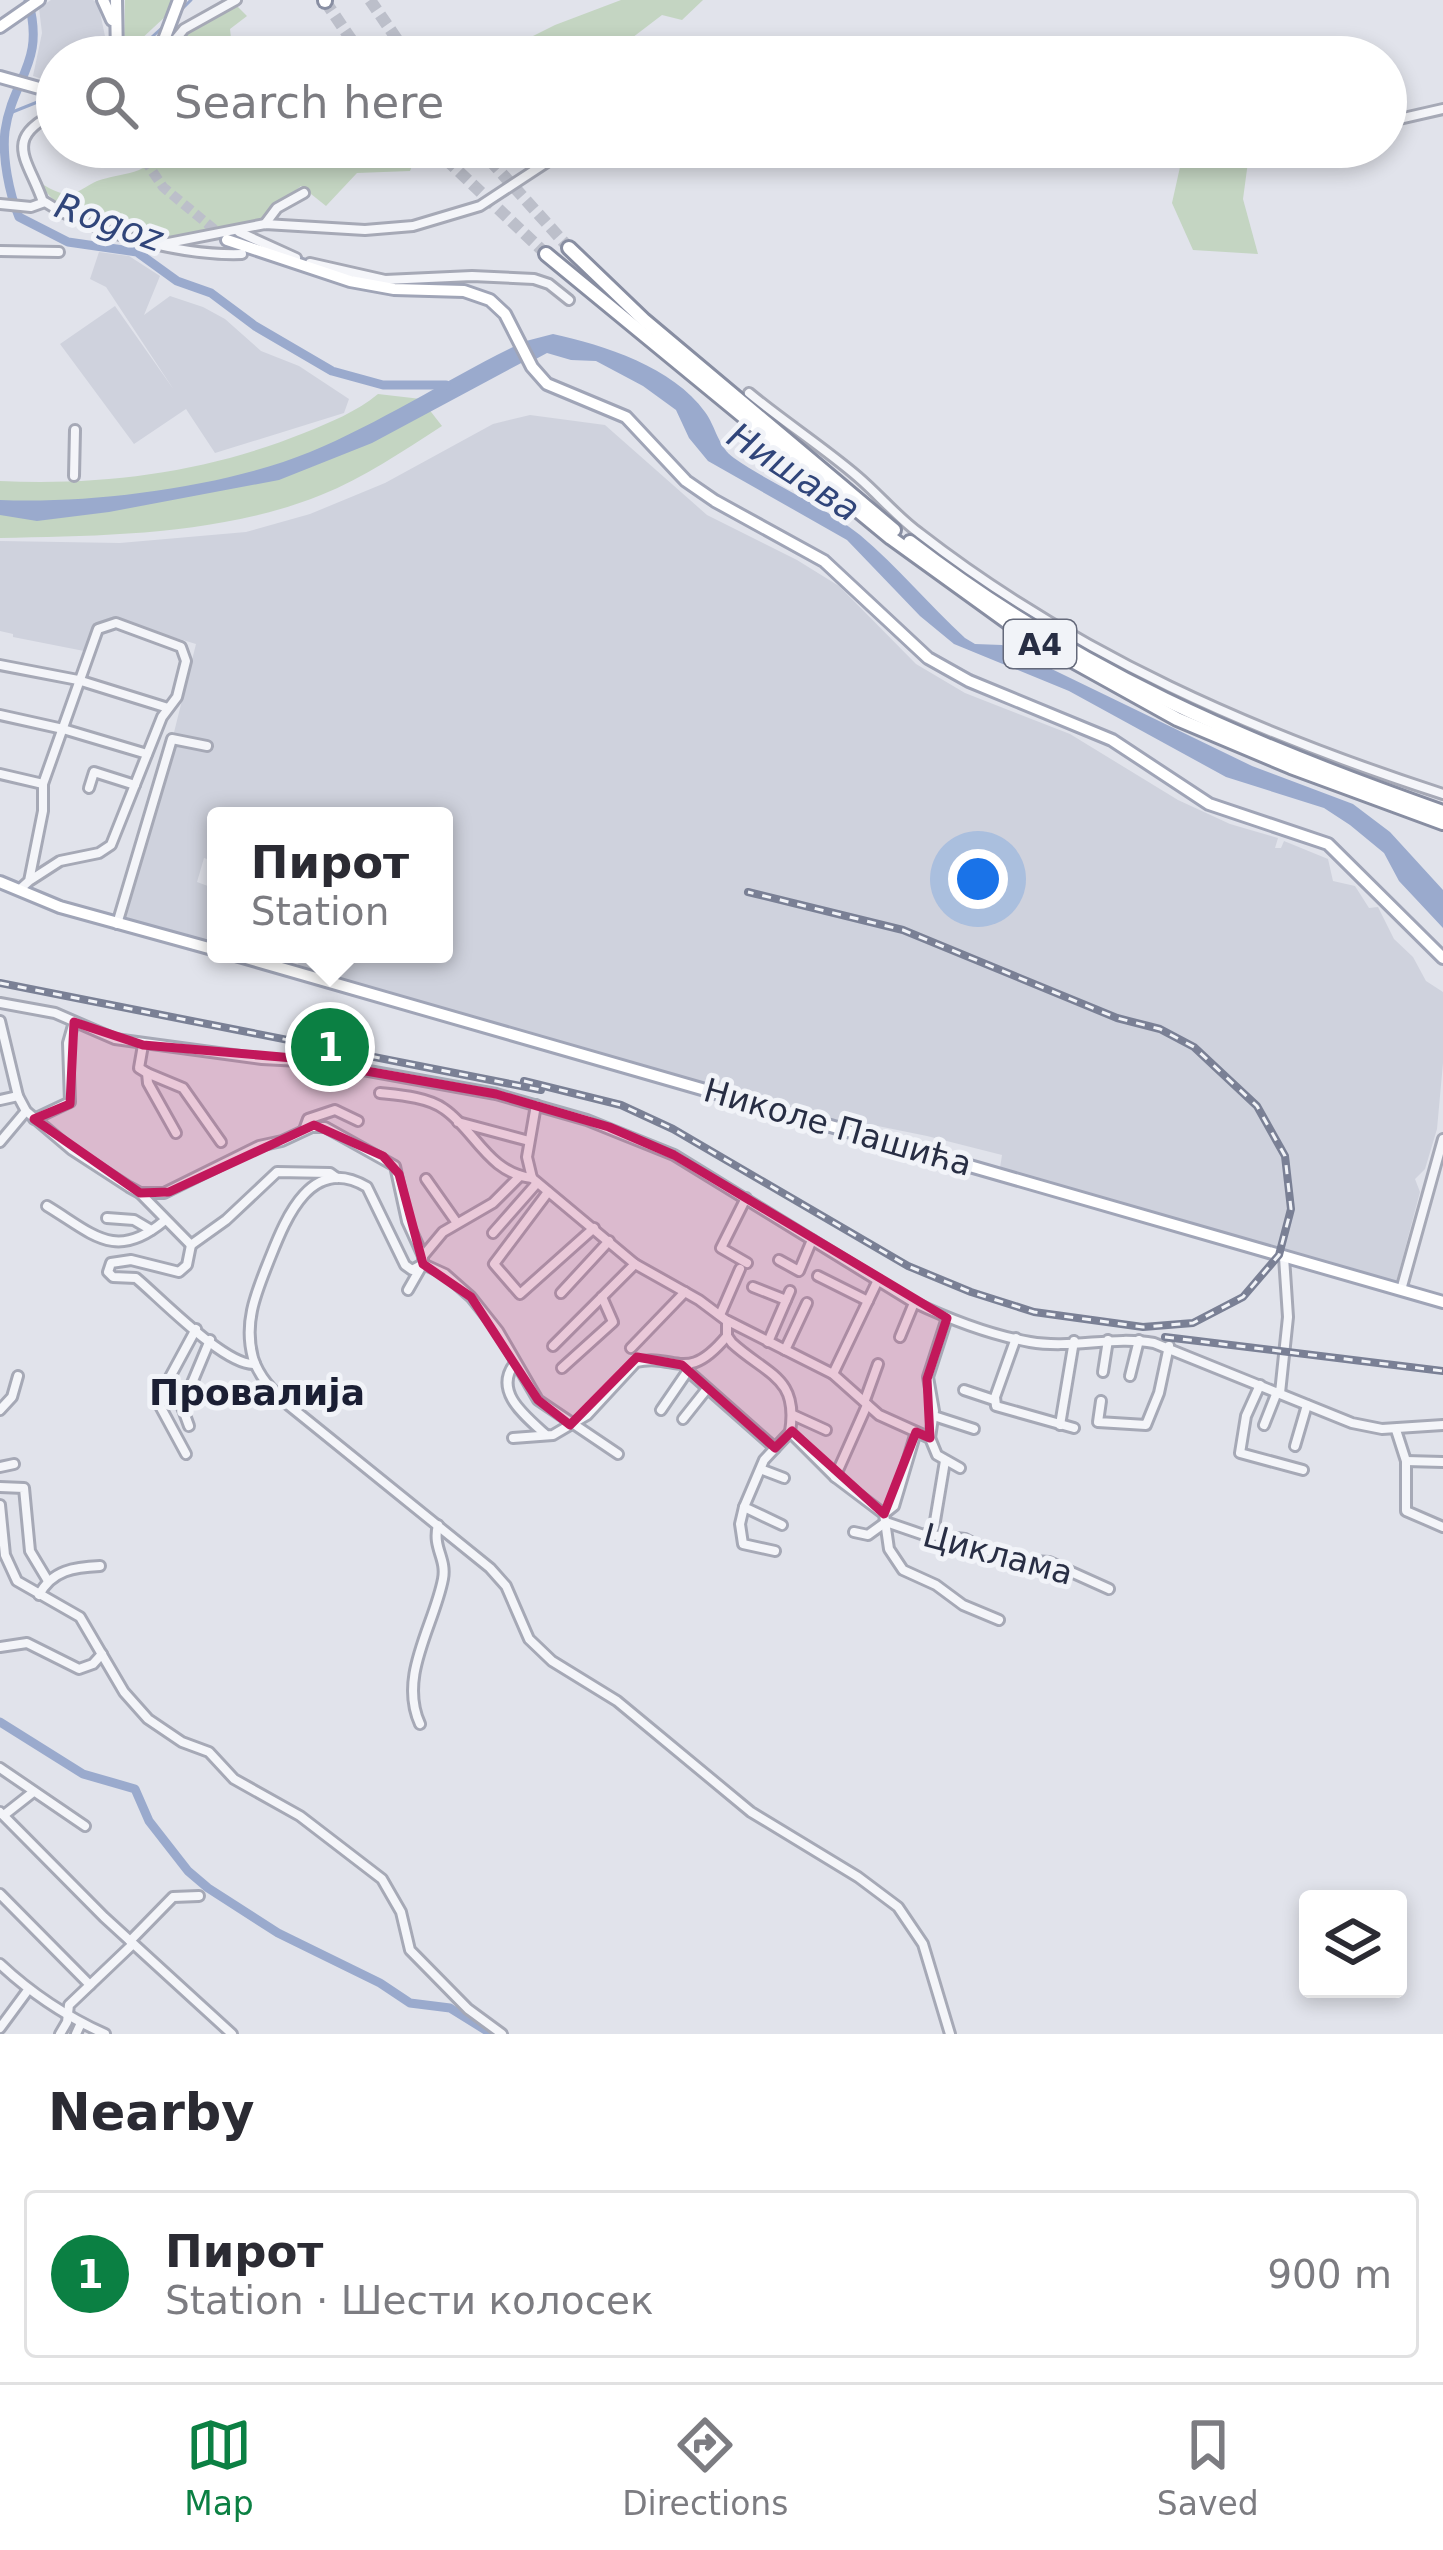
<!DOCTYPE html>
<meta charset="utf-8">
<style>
:root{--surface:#fff;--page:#f2f2f3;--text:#2b2b33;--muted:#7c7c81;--line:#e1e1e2;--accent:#0b8043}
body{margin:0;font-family:"DejaVu Sans",sans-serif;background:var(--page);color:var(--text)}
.controls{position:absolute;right:36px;bottom:36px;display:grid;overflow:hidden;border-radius:12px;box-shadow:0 6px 18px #0003}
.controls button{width:108px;height:108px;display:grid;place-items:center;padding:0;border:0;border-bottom:3px solid var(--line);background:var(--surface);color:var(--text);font:60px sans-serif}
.you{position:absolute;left:978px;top:879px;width:42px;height:42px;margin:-30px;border:9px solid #fff;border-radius:50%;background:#1a73e8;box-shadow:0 0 0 18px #1a73e833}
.badge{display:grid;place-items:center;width:78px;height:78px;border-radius:50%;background:var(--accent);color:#fff;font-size:39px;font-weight:700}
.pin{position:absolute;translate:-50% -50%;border:6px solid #fff;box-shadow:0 3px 12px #0006}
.popup{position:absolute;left:207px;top:807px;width:246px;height:156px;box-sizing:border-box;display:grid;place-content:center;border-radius:12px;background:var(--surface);filter:drop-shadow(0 3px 9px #0005);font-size:39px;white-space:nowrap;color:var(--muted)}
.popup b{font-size:45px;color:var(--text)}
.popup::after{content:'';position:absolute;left:50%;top:100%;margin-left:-24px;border:24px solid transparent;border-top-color:var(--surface)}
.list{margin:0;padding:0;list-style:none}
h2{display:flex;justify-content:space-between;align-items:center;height:156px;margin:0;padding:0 48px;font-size:51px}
h2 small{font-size:39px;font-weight:400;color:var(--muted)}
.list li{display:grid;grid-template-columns:78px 1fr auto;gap:36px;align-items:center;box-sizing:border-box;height:168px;margin:0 24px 24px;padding:0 24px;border:3px solid var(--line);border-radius:12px}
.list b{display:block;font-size:45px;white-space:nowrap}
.list p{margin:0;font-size:39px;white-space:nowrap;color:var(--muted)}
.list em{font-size:39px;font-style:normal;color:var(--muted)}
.icon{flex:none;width:66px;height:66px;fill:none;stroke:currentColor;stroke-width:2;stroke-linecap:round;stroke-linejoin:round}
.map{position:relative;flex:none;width:1443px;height:2034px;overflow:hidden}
.search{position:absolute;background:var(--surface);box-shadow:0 6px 18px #0003;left:36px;right:36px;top:36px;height:132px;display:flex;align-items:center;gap:30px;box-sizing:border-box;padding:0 42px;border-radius:66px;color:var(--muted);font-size:45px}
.sheet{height:348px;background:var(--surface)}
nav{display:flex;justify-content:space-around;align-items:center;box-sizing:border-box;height:168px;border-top:3px solid var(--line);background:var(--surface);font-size:33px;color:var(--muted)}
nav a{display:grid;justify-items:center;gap:6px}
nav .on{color:var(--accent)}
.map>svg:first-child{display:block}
</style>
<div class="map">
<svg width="1443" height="2034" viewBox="0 0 1443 2034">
<rect width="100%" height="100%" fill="#e1e3eb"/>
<!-- built -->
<g fill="#cfd2dd">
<polygon points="51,0 93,0 98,3 109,55 57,57 57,84 33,76 42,33 39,8"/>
<polygon points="99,252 129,256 160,276 144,315 170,296 203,307 225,319 261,351 299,366 349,399 344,413 215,453 186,409 134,444 60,344 115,306 174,390 106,287 90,279"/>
<polygon points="530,415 605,425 707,515 797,560 839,586 916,664 965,693 1070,734 1178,800 1230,824 1278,838 1275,848 1281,848 1284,841 1328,859 1333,881 1355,886 1369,908 1378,907 1394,939 1413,957 1426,981 1443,992 1443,1063 1437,1129 1425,1169 1415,1179 1420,1192 1396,1283 1388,1285 1000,1168 1002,1155 927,1136 868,1124 857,1126 297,968 301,954 444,954 444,816 216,816 216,862 204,858 197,882 216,889 216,943 120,918 143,837 148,837 196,644 113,619 97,626 84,651 13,637 13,634 0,631 0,541 120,543 246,532 310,514 385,483 493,424"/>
</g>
<!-- green -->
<g fill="#c4d5c2">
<polygon points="125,0 172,0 167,15 124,55"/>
<polygon points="621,0 703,0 682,20 662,15 607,57 491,57 555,25"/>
<path d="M236,5L247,16L230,29L231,38L238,36L246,47L222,57H179C180,26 213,21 236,5Z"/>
<path d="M215,147H435L417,154L410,171L357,173L326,206L301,186L259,220L165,242L59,206L34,179C44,185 58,195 70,194C79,193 89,184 97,181C122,172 149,176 163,148L183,156L191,149L210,152Z"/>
<polygon points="1219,147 1250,147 1243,199 1258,254 1193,250 1172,203 1182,158"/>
<path d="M378,394L421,399L442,426C403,451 364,478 321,495C222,535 105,536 0,538V481C104,486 208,472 304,433C331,422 356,412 378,394Z"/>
</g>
<!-- water -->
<g fill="#9aaacd">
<path d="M553,334C604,345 673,367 705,412C716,427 718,447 734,458C774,486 821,504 860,535C897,566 929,605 965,638L975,644L1002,645L1252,766L1353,804L1390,832L1443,890V928L1399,881L1384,853L1350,825L1324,808L1226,777L1069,691L954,644L920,616L847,540L708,461L689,438L676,410L643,386L596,361L571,360L547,353L534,360L526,341Z"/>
<path d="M517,345L525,361L372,443L279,480L109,512L37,521L0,515V500C92,504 225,487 310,452C382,422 447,379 517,345Z"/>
</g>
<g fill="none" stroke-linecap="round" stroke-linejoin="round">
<!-- stream -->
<g stroke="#9aaacd" stroke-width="3">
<polyline points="180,11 191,0"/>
<polyline points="130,57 164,26"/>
<polyline points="10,113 50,97"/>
</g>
<!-- river -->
<g stroke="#9aaacd" stroke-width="9">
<path d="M28,0C46,63 13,77 5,131C2,157 9,193 19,217L68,242L137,252L177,281L211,293L255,326L332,371L383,385H446"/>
<polyline points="0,1722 83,1774 135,1789 149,1821 188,1871 208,1888 278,1933 380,1983 410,2003 450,2008 492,2034"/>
</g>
<!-- major-tunnel -->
<polyline stroke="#bcbfca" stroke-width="10" stroke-dasharray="10 5" stroke-linecap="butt" points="136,147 163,187 227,240"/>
<!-- highway-tunnel -->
<g stroke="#bcbfca" stroke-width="12" stroke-dasharray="12 6" stroke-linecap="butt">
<polyline points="370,0 409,57"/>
<polyline points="325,1 363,57"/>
<polyline points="433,147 546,254"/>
<polyline points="478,147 569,248"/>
</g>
<defs>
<g id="minor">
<polyline points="161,57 184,29 236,0"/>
<polyline points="1386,122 1443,109"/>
<path d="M43,202C29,160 0,139 57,112"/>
<path d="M0,204L31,207L45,202C94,234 184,256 242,254"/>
<polyline points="265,224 277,208 304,193"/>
<polyline points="239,232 296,258"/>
<polyline points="158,245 265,224 365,230 413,226 480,206 570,147"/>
<polyline points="0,251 59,252"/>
<polyline points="310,263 385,280 472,276 534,279 549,284 569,300"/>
<path d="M749,393C784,422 823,447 858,477C879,495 897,517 919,533C1076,655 1255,733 1443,794"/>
<polyline points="74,476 75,430"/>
<polyline points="0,665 78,680 168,708"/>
<polyline points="0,715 63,729 147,754"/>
<polyline points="0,774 43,784"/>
<polyline points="89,788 94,772 135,785"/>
<polyline points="19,890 29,881 43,811 43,784 98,629 116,623 181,647 186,661 177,697 162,717 111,845 99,853 60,861 29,881"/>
<polyline points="117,924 172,739 207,746"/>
<path d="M0,1003L55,1013L115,1039L262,1059L319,1062L496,1094L587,1120L674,1155L913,1302C949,1319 990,1335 1030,1342C1071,1349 1113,1336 1154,1343L1352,1423L1382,1429L1443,1425"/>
<path d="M0,1021L18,1096L26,1111L72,1150L129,1187L140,1193H164L259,1146L282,1141L312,1127H325L395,1166L407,1221L423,1256V1264L412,1270L405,1265L367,1187C311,1154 286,1218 270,1258C257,1291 243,1321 253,1358C259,1377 272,1390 286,1403L490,1568L506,1586L529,1639L552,1661L617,1701L751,1812L858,1877L898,1907L923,1944L950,2034"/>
<polyline points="143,1045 139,1068 147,1073 148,1083 176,1133"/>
<polyline points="147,1073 183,1088 221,1142"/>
<path d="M380,1093C399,1095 428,1097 444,1109C475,1130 488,1173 532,1178"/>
<polyline points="0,1100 18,1096"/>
<path d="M536,1105L527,1157L532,1178L635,1264L699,1300L727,1321V1336L732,1343C767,1375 799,1377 790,1432L835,1477L884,1514L889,1549L903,1570L936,1585L963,1605L999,1620"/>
<polyline points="34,1119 70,1102 68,1043 74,1022"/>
<polyline points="458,1122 529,1141"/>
<polyline points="304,1130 308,1119 335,1110 358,1121"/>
<polyline points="0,1142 26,1111"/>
<polyline points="426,1179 457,1223"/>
<polyline points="548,1192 494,1264 520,1294 594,1228"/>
<polyline points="141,1194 191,1245 226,1220 277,1172 330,1173 337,1178"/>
<polyline points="746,1198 721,1248 747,1263"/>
<path d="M47,1206C92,1233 115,1262 164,1221"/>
<polyline points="107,1218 134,1220 151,1230"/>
<polyline points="493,1233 537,1183"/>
<path d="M191,1245L187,1265L179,1272L131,1260L111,1263L108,1272L113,1277L136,1278C160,1298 226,1367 255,1364"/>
<polyline points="423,1256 443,1232 493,1203 520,1176"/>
<polyline points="779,1260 799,1271 812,1240"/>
<polyline points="423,1264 445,1274 471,1297 498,1331 538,1400 618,1454"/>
<polyline points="818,1276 868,1301"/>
<polyline points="753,1287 786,1300"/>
<polyline points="408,1290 420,1269"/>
<polyline points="1401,1290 1443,1139"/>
<polyline points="561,1293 609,1241"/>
<polyline points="720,1315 740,1269"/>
<polyline points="728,1321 833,1374 879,1415 930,1438 937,1455 960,1468"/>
<polyline points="900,1337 914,1303"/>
<polyline points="1016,1338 995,1397 996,1406 1074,1428"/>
<polyline points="768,1342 790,1291"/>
<polyline points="553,1346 635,1264"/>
<polyline points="631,1348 685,1292"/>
<polyline points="785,1350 807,1303"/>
<path d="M515,1363C493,1391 524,1415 545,1434"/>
<polyline points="688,1365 688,1371 775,1448"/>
<polyline points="562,1368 613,1322 602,1297"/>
<polyline points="1103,1372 1108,1340"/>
<polyline points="833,1374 878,1280"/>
<polyline points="1130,1376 1139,1340"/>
<polyline points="1260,1385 1246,1416 1240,1453 1303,1470"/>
<polyline points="964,1390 994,1400"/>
<polyline points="1280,1393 1288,1317 1284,1257"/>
<polyline points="865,1400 878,1364"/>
<polyline points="1101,1401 1098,1422 1146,1425 1159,1393 1169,1346"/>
<polyline points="0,1410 12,1397 18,1376"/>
<polyline points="661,1410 687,1372"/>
<polyline points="793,1415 826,1430"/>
<polyline points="934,1416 974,1429"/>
<polyline points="683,1419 706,1390"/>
<polyline points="1060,1425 1074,1341"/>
<polyline points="1264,1425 1277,1392"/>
<polyline points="189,1426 182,1407 210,1340"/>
<polyline points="1396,1430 1406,1461 1406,1511 1443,1527"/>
<path d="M513,1438L553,1435L587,1415L636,1362C677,1353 686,1385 727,1336"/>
<polyline points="930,1438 934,1411 928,1377 947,1318"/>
<polyline points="1295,1446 1307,1405"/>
<polyline points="186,1454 160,1406 170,1377 196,1329"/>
<polyline points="1406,1461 1443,1462"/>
<polyline points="0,1467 14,1464"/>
<polyline points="763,1470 784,1478"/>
<polyline points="835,1477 867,1405"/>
<polyline points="0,1487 24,1488 30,1551 48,1581"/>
<polyline points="0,1505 5,1555 17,1581 80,1617 124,1692 148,1719 182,1742 209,1752 234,1779 300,1816 382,1879 401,1912 410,1950 468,2009 502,2034"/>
<polyline points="744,1507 740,1524 743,1544 775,1551"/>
<polyline points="884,1514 894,1506 916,1432"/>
<polyline points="782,1525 744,1507 764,1460 790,1432"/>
<polyline points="934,1527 945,1461"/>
<polyline points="854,1532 868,1535 886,1522 921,1534 965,1539 1004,1559 1049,1562 1109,1589"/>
<path d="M39,1595C52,1570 75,1567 100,1566"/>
<polyline points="0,1647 27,1643 79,1669 93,1664 102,1654"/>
<path d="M420,1724C398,1676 434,1626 443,1579C447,1558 432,1548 438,1525"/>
<polyline points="0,1768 85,1826"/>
<polyline points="0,1812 104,1917 232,2034"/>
<polyline points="4,1815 32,1793"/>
<polyline points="0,1894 90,1985"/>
<polyline points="130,1941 173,1897 199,1896"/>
<path d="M0,1964C32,1994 65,2016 105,2034"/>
<polyline points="0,2028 28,1990"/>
<polyline points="60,2034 67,2022 69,2005 133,1944"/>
<polyline points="76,2034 81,2023"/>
</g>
<g id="major">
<polyline points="103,0 112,20"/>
<polyline points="116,0 117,57"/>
<polyline points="0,27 39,0"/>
<polyline points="153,57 162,45 179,0"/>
<polyline points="0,77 57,93"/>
<polyline points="227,240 350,281 394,289 464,291 490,300 505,314 532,367 547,384 626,417 686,481 715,501 824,561 928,658 969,681 1112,740 1209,804 1328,844 1443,958"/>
<polyline points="0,882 60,907 216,950"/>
<polyline points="232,954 1443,1302"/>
</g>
<g id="highway">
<polyline points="325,0 325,1"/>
<polyline points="569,248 644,320 894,530"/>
<polyline points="546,254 891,538 1024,634 1177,719 1291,767 1443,823"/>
<path d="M910,542C1079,672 1244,742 1443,812"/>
</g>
</defs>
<!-- minor casing -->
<use href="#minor" stroke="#a6a9b6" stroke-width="14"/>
<!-- major casing -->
<use href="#major" stroke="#a0a5b7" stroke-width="16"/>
<!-- highway casing -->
<use href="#highway" stroke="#888ea2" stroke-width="18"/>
<!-- minor -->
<use href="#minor" stroke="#f4f5f9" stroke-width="8"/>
<!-- major -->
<use href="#major" stroke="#fff" stroke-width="10"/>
<!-- highway -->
<use href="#highway" stroke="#fff" stroke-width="12"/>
<defs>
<g id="rail">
<polyline points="0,983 541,1090"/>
<polyline points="524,1081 621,1105 673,1129 908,1266 971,1292 1034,1312 1143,1327 1193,1323 1243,1297 1279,1255 1291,1209 1285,1156 1257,1106 1194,1047 1160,1029 1117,1018 903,930 748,892"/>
<polyline points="1165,1337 1443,1371"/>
</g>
</defs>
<!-- rail casing -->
<use href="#rail" stroke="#7a8095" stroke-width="8"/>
<!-- rail -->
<use href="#rail" stroke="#f1f3f8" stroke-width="3" stroke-dasharray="9" stroke-linecap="butt"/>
</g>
<!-- marked area -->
<path fill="#c2185b" fill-opacity="0.2" stroke="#c2185b" stroke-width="9" stroke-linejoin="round" d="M74,1022L143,1045L293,1058L496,1094L609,1127L674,1155L947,1318L927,1379L930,1438L916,1432L884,1514L792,1431L775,1448L682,1365L637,1357L570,1425L538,1400L471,1297L423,1264L399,1174L383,1156L314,1125L169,1192L140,1193L34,1119L70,1104Z"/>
<g text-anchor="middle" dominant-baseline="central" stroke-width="10" stroke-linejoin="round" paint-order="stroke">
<!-- shield labels -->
<rect fill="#f1f3f8" stroke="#64697a" stroke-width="3" x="1004" y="620" width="72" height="48" rx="9"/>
<g font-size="30" font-weight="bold" fill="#282e44">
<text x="1040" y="644">A4</text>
</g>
<!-- street labels -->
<g font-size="33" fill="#282e44" stroke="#f1f3f8">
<text transform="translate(838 1127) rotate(16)">Николе Пашића</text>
<text transform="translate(998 1554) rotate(15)">Циклама</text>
</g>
<!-- water labels -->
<g font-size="36" font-style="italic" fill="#30457a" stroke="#f1f3f8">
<text transform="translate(109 222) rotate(19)">Rogoz</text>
<text transform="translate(794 472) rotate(33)">Нишава</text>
</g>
<!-- neighbourhood labels -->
<g font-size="36" font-weight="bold" fill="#1b1f34" stroke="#f1f3f8">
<text x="257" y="1392">Провалија</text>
</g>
</g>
</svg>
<div class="controls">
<button><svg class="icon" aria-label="layers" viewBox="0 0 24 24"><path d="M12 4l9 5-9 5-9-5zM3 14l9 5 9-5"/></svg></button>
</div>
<div class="you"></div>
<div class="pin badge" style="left:330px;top:1047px">1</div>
<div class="popup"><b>Пирот</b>Station</div>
<div class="search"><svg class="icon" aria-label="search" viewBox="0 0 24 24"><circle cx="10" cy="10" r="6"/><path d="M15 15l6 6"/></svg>Search here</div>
</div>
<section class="sheet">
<h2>Nearby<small></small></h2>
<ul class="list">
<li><span class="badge">1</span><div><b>Пирот</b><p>Station · Шести колосек</p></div><em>900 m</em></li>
</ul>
</section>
<nav>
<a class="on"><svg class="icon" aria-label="map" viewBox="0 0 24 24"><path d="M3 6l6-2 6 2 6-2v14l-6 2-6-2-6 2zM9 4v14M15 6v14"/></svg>Map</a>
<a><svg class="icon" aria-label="directions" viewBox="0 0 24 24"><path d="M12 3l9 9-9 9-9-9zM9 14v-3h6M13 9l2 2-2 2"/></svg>Directions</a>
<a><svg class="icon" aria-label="saved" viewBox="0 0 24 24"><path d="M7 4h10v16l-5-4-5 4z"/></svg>Saved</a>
</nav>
